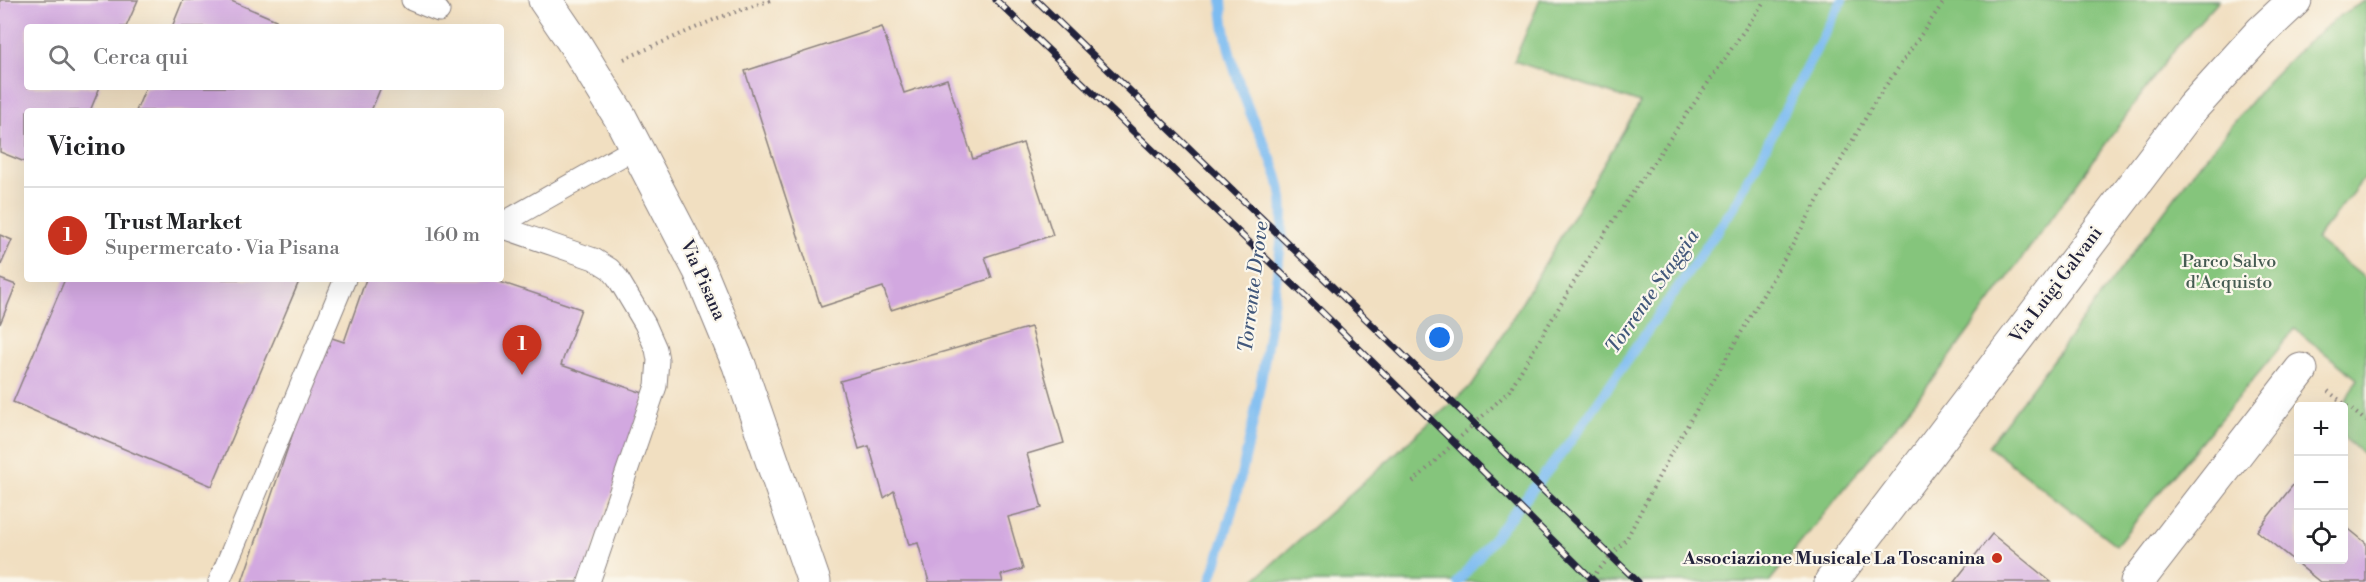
<!DOCTYPE html>
<html lang="it">
<meta charset="utf-8">
<style>
:root{--surface:#fff;--page:#f2f2f2;--text:#202124;--muted:#757577;--line:#e0e0e0;--accent:#c8321e}
body{margin:0;font-family:"Libre Bodoni",serif;background:var(--page);color:var(--text)}
.controls{position:absolute;right:18px;bottom:18px;display:grid;overflow:hidden;border-radius:6px;box-shadow:0 6px 24px #0002}
.controls button{width:54px;height:54px;display:grid;place-items:center;padding:0;border:0;border-bottom:2px solid var(--line);background:var(--surface);color:var(--text);font:30px sans-serif}
.you{position:absolute;left:1440px;top:338px;width:21px;height:21px;margin:-15px;border:4px solid #fff;border-radius:50%;background:#1a73e8;box-shadow:0 0 0 9px #1a73e833}
.badge{display:grid;place-items:center;width:39px;height:39px;border-radius:50%;background:var(--accent);color:#fff;font-size:20px;font-weight:700}
.pin{position:absolute;translate:-50% -50px;filter:drop-shadow(0 2px 3px #0008)}
.pin::after{content:'';position:absolute;top:32px;width:21px;height:18px;background:inherit;clip-path:polygon(0 0,100% 0,50% 100%)}
.list{margin:0;padding:0;list-style:none}
h2{display:flex;justify-content:space-between;align-items:center;height:78px;margin:0;padding:0 24px;font-size:26px}
h2 small{font-size:20px;font-weight:400;color:var(--muted)}
.list li{display:grid;grid-template-columns:39px 1fr auto;gap:18px;align-items:center;box-sizing:border-box;height:96px;padding:0 24px;border-top:2px solid var(--line)}
.list b{display:block;font-size:22px;white-space:nowrap}
.list p{margin:0;font-size:20px;white-space:nowrap;color:var(--muted)}
.list em{font-size:20px;font-style:normal;color:var(--muted)}
.icon{flex:none;width:33px;height:33px;fill:none;stroke:currentColor;stroke-width:2;stroke-linecap:round;stroke-linejoin:round}
.map{position:relative;flex:none;width:2366px;height:582px;overflow:hidden}
.search{position:absolute;background:var(--surface);box-shadow:0 6px 24px #0002;left:24px;top:24px;width:480px;height:66px;display:flex;align-items:center;gap:15px;box-sizing:border-box;padding:0 21px;border-radius:6px;color:var(--muted);font-size:22px}
.panel{position:absolute;background:var(--surface);box-shadow:0 6px 24px #0002;left:24px;top:108px;width:480px;height:174px;border-radius:6px}
.map>svg:first-child{display:block}
</style>
<div class="map">
<svg width="2366" height="582" viewBox="0 0 2366 582">
<rect width="100%" height="100%" fill="#fbf7ec"/>
<filter id="ink" filterUnits="userSpaceOnUse"><feTurbulence type="fractalNoise" baseFrequency=".0167" numOctaves="2"/><feDisplacementMap in="SourceGraphic" scale="12" xChannelSelector="R" yChannelSelector="G"/><feConvolveMatrix kernelMatrix="1 2 1 2 8 2 1 2 1" color-interpolation-filters="sRGB"/></filter>
<filter id="wash" filterUnits="userSpaceOnUse"><feTurbulence type="fractalNoise" baseFrequency=".008" numOctaves="4" result="noise"/><feDisplacementMap in="SourceGraphic" scale="24" xChannelSelector="R" yChannelSelector="G"/><feGaussianBlur stdDeviation="1.35" result="paint"/><feColorMatrix in="noise" values="0 0 0 0 0 0 0 0 0 0 0 0 0 0 0 0 0 1.4 0 .05"/><feComposite in="paint" operator="in"/></filter>
<g filter="url(#wash)">
<rect width="100%" height="100%" fill="#f1dfc1"/>
<!-- green -->
<g fill="#85c57c" stroke="#54745c" stroke-width="1.5">
<polygon points="1540,0 2219,0 2174,50 1942,368 1769,582 1252,582 1474,383 1640,103 1514,61"/>
<polygon points="2366,0 2366,176 2316,239 2366,279 2366,456 2344,438 2343,406 2357,379 2295,329 2116,545 1988,446 2195,170 2268,81 2305,44 2341,15"/>
</g>
<g fill="none" stroke-linecap="round" stroke-linejoin="round">
<!-- stream -->
<g stroke="#7dbcf1" stroke-width="10">
<path d="M1210,582C1243,487 1262,389 1275,290C1279,256 1287,219 1280,186C1274,159 1259,135 1249,110C1235,74 1223,38 1222,0"/>
<polyline points="1458,582 1565,449 1736,204 1842,0"/>
</g>
</g>
<g id="blocks">
<!-- building -->
<g fill="#d2a8e0">
<polygon points="0,0 138,0 126,27 27,27 27,87 100,87 90,111 27,111 27,163 0,152"/>
<polygon points="183,0 229,0 276,20 273,27 172,27"/>
<polygon points="882,27 904,93 947,79 973,159 1023,143 1053,235 985,257 992,278 891,310 883,287 821,307 745,71"/>
<polygon points="146,87 381,87 371,111 136,111"/>
<polygon points="0,235 12,240 0,267"/>
<polygon points="0,279 16,285 0,324"/>
<polygon points="65,279 300,279 212,486 13,402"/>
<polygon points="366,279 491,279 581,309 561,365 646,394 582,582 242,582 326,336 344,342"/>
<polygon points="1031,327 1064,443 1027,454 1042,508 1008,517 1023,569 1001,575 1003,582 929,582 918,543 909,545 894,491 884,498 869,446 859,449 840,381"/>
<polygon points="2293,485 2298,489 2298,560 2344,560 2344,525 2366,543 2366,582 2320,582 2257,531"/>
<polygon points="1992,534 2051,582 1954,582"/>
</g>
</g>
</g>
<g filter="url(#ink)">
<use href="#blocks" fill-opacity="0" stroke="#8a807e" stroke-width="1.5"/>
<g fill="none" stroke-linecap="round" stroke-linejoin="round">
<defs>
<g id="service">
<polyline points="412,0 439,11"/>
<polyline points="501,224 637,147"/>
<polyline points="501,227 594,259 610,269 617,277 645,324 656,349 658,360 656,386 589,582"/>
<polyline points="219,582 345,279"/>
</g>
<polyline id="minor" points="2137,582 2301,370"/>
<g id="secondary">
<polyline points="545,0 575,44 620,117 700,271 739,365 814,582"/>
<polyline points="1831,582 2192,108 2261,32 2295,0"/>
</g>
</defs>
<!-- service casing -->
<use href="#service" stroke="#8a807e" stroke-width="23"/>
<!-- minor casing -->
<use href="#minor" stroke="#8a807e" stroke-width="35"/>
<!-- secondary casing -->
<use href="#secondary" stroke="#8a807e" stroke-width="35"/>
<!-- path -->
<g stroke="#8a807e" stroke-width="4" stroke-dasharray="1.5 4.5" stroke-linecap="butt">
<polyline points="624,59 718,18 771,0"/>
<polyline points="2328,391 2366,421"/>
<polyline points="1413,482 1509,391 1592,252 1765,0"/>
<polyline points="1588,582 1627,538 1669,457 1876,100 1945,0"/>
</g>
<!-- service -->
<use href="#service" stroke="#fff" stroke-width="21"/>
<!-- minor -->
<use href="#minor" stroke="#fff" stroke-width="33"/>
<!-- secondary -->
<use href="#secondary" stroke="#fff" stroke-width="33"/>
<defs>
<g id="rail">
<polyline points="996,0 1322,312 1595,582"/>
<polyline points="1036,0 1638,582"/>
</g>
</defs>
<!-- rail casing -->
<use href="#rail" stroke="#22223b" stroke-width="7"/>
<!-- rail -->
<use href="#rail" stroke="#fbf7ec" stroke-width="4.5" stroke-dasharray="14" stroke-linecap="butt"/>
</g>
</g>
<!-- markers -->
<circle fill="#c8321e" stroke="#fbf7ec" stroke-width="2" cx="1997" cy="558" r="6"/>
<g text-anchor="middle" dominant-baseline="central" stroke-width="4.5" stroke-linejoin="round" paint-order="stroke">
<!-- park labels -->
<g font-size="18" fill="#455b52" stroke="#fbf7ec">
<text x="2229" y="261">Parco Salvo<tspan x="2229" dy="21">d'Acquisto</tspan></text>
</g>
<!-- street labels -->
<g font-size="18" fill="#22223b" stroke="#fbf7ec">
<text transform="translate(703 280) rotate(66)">Via Pisana</text>
<text transform="translate(2056 285) rotate(-53)">Via Luigi Galvani</text>
</g>
<!-- poi labels -->
<g font-size="18" font-weight="bold" fill="#22223b" stroke="#fbf7ec" text-anchor="end">
<text x="1985" y="558">Associazione Musicale La Toscanina</text>
</g>
<!-- water labels -->
<g font-size="20" font-style="italic" fill="#42587b" stroke="#fbf7ec">
<text transform="translate(1254 287) rotate(-83)">Torrente Drove</text>
<text transform="translate(1653 292) rotate(-55)">Torrente Staggia</text>
</g>
</g>
</svg>
<div class="controls">
<button>+</button>
<button>−</button>
<button><svg class="icon" aria-label="locate" viewBox="0 0 24 24"><circle cx="12" cy="12" r="6"/><path d="M12 2v4M12 18v4M2 12h4M18 12h4"/></svg></button>
</div>
<div class="you"></div>
<div class="pin badge" style="left:522px;top:375px">1</div>
<div class="search"><svg class="icon" aria-label="search" viewBox="0 0 24 24"><circle cx="10" cy="10" r="6"/><path d="M15 15l6 6"/></svg>Cerca qui</div>
<section class="panel">
<h2>Vicino<small></small></h2>
<ul class="list">
<li><span class="badge">1</span><div><b>Trust Market</b><p>Supermercato · Via Pisana</p></div><em>160 m</em></li>
</ul>
</section>
</div>
